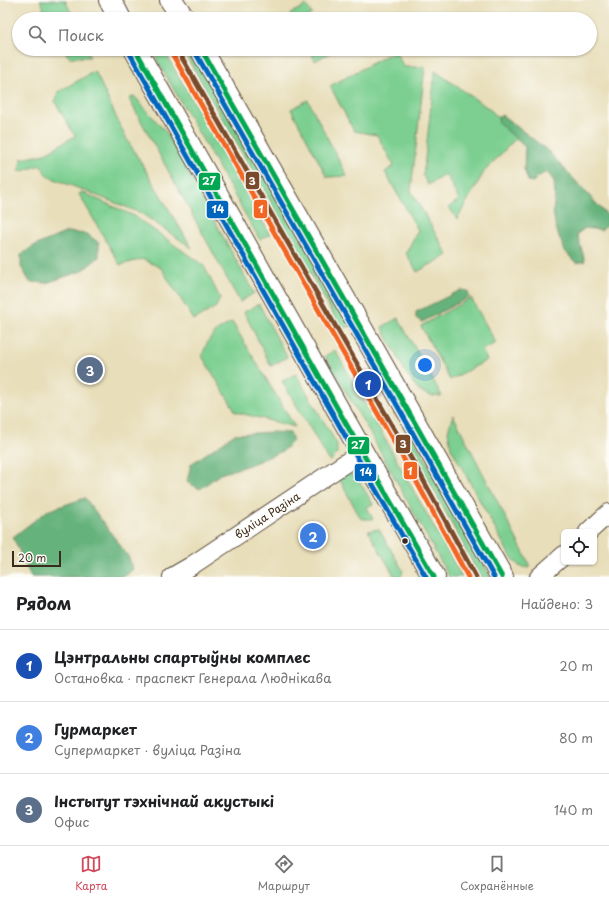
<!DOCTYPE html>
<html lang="ru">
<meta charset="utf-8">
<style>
:root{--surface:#fff;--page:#f2f2f2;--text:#202124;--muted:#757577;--line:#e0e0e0;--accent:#d1495b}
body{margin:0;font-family:"Playpen Sans",sans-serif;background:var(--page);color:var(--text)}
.controls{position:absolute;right:12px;bottom:12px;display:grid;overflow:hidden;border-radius:6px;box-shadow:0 1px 3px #0004}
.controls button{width:36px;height:36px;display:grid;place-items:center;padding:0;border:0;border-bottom:1px solid var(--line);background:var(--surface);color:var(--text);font:20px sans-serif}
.scale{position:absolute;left:12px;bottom:10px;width:49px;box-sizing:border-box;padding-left:4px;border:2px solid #3b2a1e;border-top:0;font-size:11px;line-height:14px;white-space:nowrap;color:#3b2a1e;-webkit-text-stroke:3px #fdfcf7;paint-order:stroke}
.you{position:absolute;left:425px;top:365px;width:14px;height:14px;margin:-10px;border:3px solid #fff;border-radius:50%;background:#1a73e8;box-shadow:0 0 0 6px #1a73e833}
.badge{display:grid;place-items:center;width:26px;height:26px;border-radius:50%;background:var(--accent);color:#fff;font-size:13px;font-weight:700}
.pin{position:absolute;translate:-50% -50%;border:2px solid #fff;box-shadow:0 1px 4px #0006}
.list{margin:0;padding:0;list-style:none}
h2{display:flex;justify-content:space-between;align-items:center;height:52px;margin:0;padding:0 16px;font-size:17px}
h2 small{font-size:13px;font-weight:400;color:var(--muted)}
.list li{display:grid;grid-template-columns:26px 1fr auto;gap:12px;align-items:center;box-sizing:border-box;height:72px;padding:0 16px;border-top:1px solid var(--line)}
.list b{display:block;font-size:15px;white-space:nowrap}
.list p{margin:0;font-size:13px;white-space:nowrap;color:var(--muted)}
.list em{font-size:13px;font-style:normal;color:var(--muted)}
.icon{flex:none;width:22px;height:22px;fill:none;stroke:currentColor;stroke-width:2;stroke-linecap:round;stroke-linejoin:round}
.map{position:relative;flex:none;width:609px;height:577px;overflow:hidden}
.search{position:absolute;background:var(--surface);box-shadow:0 1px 3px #0004;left:12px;right:12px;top:12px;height:44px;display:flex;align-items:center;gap:10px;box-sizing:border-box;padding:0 14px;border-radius:22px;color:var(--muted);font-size:15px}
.sheet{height:268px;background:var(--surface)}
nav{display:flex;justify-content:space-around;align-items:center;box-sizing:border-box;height:56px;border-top:1px solid var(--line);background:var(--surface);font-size:11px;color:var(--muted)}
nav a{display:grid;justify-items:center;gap:2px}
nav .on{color:var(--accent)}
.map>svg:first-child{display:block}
</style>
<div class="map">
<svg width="609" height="577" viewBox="0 0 609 577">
<rect width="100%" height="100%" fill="#fdfcf7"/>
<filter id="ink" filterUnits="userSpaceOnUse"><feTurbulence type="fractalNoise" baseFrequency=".025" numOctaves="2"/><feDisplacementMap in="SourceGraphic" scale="8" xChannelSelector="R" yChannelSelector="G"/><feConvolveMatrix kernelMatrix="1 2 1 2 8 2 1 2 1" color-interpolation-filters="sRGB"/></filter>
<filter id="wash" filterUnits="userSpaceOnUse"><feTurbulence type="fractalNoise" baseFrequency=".012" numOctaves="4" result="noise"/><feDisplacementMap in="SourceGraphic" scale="16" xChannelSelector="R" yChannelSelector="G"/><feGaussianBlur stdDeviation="0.9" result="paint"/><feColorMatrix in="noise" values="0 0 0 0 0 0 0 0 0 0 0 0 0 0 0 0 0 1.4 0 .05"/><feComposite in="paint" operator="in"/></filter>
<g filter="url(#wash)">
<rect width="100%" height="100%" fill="#e8deba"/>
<!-- green -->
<g fill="#7ccf91" stroke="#5c7c58">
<polygon points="40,0 65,0 74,19 42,19 38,12 44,8"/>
<polygon points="306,5 312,14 303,19 293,19 290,14"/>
<polygon points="63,49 86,49 90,57 69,57"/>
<polygon points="157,49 163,49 270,234 260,240 158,62 156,54"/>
<polygon points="182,49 194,49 351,325 342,330 266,194"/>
<polygon points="314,49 330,49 331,52 315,61 310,51"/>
<polygon points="395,51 404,67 425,67 411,191 448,255 417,272 406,253 418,230 385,172 394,166 377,135 354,131 330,86"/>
<polygon points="95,71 125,136 192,248 141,213 47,176 41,165 19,172 21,159 42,155 75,136 55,102 58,92"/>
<polygon points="435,71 488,108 519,135 484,172 457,219 449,207 459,200 446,174 428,185 423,176"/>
<polygon points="134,96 166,132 254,293 240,302 129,99"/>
<polygon points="308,100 347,176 327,177 291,109"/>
<polygon points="82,192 134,216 204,266 220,298 216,307 194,320 161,268 143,259 120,265 79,194"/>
<polygon points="471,298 496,343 482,350 487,360 450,380 421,326"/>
<polygon points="259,304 287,357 271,366 244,312"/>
<polygon points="398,318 442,396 430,396 418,390 406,373 382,327"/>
<path d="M232,322L295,427L236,412L202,356C210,334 213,333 232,322Z"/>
<polygon points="335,350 462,577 449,577 375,442 325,356"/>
<polygon points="296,374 337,444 337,453 330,462 282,381"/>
<polygon points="453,415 531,567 528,568 519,566 509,554 451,448 448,431"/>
<polygon points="413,436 491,577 480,577 424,472 406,440"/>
<polygon points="345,474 352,475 358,479 373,504 367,507 373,519 361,519 338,477"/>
<polygon points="379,529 403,571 401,577 395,577 368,531"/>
</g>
<!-- forest -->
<g fill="#65b27b" stroke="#506e4c">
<polygon points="502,115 547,150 608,216 607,226 601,230 585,228 577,234 585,261 576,263 565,251 556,229 553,211 555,195 554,181 547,172 537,177 533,182 528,181 524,169 525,147 499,123 498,118"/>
<polygon points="67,232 87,234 99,243 99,257 82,271 46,283 30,282 21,267 21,255 32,247"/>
<polygon points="461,290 468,291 469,297 422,322 416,318 416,312"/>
<polygon points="273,432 290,433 293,441 283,451 249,465 220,474 200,489 187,482 191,464 235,434"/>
<polygon points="85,498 128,556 133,569 124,577 31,577 13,537 47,511"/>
</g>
</g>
<g filter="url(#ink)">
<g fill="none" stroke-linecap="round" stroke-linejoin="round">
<defs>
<g id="street">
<polyline points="588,532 609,513"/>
<polyline points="172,577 191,566 362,452"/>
<polyline points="539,577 564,555"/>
</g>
<g id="primary">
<polyline points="110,0 120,19"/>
<polyline points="171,0 184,19"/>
<polyline points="135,49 362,452 434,577"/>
<path d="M201,49C302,225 403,400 502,577"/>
</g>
</defs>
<!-- street casing -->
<use href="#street" stroke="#554535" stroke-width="20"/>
<!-- primary casing -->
<use href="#primary" stroke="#554535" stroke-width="24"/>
<!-- street -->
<use href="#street" stroke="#fff" stroke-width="18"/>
<!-- primary -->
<use href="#primary" stroke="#fff" stroke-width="22"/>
<defs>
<g id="bus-1">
<polyline points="135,49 362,452 434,577"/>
<polyline points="201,49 390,379 502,577"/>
</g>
<g id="bus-2">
<polyline points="129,52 356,455 426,577"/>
<polyline points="195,52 384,382 494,577"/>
</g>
</defs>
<!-- bus-1 casing -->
<use href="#bus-1" stroke="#fdfcf7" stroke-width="8"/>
<!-- bus-2 casing -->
<use href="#bus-2" stroke="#fdfcf7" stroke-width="8"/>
<!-- bus-1 -->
<use href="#bus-1" stroke="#00a651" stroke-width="5"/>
<!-- bus-2 -->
<use href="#bus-2" stroke="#0065bd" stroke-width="5"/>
<defs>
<polyline id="tram-1" points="177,49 420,474 476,577"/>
<polyline id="tram-2" points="171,52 414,477 468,577"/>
</defs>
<!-- tram-1 casing -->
<use href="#tram-1" stroke="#fdfcf7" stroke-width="8"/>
<!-- tram-2 casing -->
<use href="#tram-2" stroke="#fdfcf7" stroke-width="8"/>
<!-- tram-1 -->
<use href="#tram-1" stroke="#7a4b2a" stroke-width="5"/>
<!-- tram-2 -->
<use href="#tram-2" stroke="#f26522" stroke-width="5"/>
</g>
</g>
<!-- markers -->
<circle fill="#3b2a1e" stroke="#fdfcf7" stroke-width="1.5" cx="405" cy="541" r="3.5"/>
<g text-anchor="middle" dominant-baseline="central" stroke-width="3" stroke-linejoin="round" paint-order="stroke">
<!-- street labels -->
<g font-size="11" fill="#3b2a1e" stroke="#fdfcf7">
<text transform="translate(267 515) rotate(-33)">вуліца Разіна</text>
</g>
</g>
<g stroke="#fdfcf7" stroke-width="1.5">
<rect x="245" y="171" width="15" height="19" rx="4" fill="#7a4b2a"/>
<rect x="198" y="172" width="23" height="19" rx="4" fill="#00a651"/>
<rect x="253" y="199" width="15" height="20" rx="4" fill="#f26522"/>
<rect x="206" y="200" width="23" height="19" rx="4" fill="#0065bd"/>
<rect x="395" y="434" width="16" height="20" rx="4" fill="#7a4b2a"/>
<rect x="347" y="436" width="23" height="19" rx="4" fill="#00a651"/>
<rect x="403" y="461" width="15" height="19" rx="4" fill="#f26522"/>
<rect x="354" y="463" width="23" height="19" rx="4" fill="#0065bd"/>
</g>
<g font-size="11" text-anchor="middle" font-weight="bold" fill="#fff">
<text x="252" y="185">3</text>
<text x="209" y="185">27</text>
<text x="261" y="213">1</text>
<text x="218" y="213">14</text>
<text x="403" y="448">3</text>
<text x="358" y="449">27</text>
<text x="410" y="475">1</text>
<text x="366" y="476">14</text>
</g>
</svg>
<div class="controls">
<button><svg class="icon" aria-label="locate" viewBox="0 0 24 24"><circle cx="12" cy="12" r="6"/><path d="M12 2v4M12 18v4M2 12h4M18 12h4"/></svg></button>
</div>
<div class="scale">20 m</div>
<div class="you"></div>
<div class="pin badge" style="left:368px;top:384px;background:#1a4fb4">1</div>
<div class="pin badge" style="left:313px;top:536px;background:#3f7fe0">2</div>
<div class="pin badge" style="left:90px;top:370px;background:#5c6f8a">3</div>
<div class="search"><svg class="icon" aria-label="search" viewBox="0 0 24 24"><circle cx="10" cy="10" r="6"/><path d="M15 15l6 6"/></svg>Поиск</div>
</div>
<section class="sheet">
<h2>Рядом<small>Найдено: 3</small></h2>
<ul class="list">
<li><span class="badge" style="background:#1a4fb4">1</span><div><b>Цэнтральны спартыўны комплес</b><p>Остановка · праспект Генерала Люднікава</p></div><em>20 m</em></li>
<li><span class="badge" style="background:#3f7fe0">2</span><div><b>Гурмаркет</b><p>Супермаркет · вуліца Разіна</p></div><em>80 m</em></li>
<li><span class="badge" style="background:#5c6f8a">3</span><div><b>Інстытут тэхнічнай акустыкі</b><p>Офис</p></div><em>140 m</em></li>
</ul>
</section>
<nav>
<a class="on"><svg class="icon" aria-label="map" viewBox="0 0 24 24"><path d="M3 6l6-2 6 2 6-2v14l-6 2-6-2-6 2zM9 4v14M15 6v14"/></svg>Карта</a>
<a><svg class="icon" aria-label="directions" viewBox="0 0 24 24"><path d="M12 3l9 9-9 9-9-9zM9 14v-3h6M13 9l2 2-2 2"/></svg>Маршрут</a>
<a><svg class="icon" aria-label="saved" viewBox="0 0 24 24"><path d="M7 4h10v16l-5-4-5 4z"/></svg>Сохранённые</a>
</nav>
